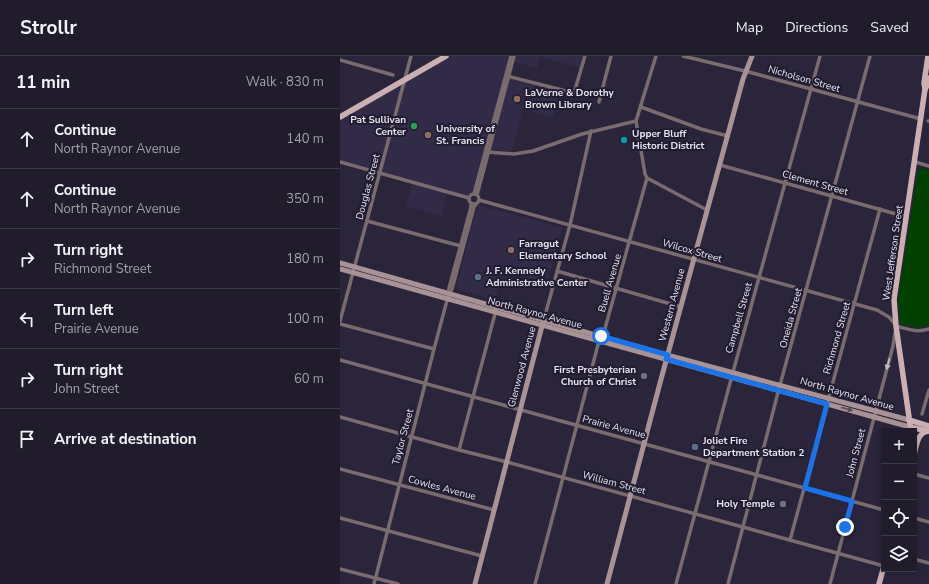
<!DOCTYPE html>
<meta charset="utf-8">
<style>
:root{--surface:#201c2c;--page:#282534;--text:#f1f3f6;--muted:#a2a1a9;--line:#3d3a48}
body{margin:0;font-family:"Nunito Sans",sans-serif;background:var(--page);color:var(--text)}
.controls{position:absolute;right:12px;bottom:12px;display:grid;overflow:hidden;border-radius:0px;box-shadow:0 2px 6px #0003}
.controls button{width:36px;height:36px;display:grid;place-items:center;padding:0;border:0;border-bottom:1px solid var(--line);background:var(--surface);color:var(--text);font:20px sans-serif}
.stop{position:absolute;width:12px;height:12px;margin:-9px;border:3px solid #1a73e8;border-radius:50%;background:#fff}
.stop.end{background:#1a73e8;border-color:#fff;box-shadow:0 1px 4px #0008}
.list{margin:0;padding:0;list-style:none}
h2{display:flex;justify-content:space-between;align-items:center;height:52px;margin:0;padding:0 16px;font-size:17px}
h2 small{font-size:13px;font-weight:400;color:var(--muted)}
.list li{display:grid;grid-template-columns:26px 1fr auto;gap:12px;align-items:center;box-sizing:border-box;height:60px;padding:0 16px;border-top:1px solid var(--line)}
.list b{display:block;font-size:15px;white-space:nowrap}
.list p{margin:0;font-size:13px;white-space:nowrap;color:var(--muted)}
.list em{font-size:13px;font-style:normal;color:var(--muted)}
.icon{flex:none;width:22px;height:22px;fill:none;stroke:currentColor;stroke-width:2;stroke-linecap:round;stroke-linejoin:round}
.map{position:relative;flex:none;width:589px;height:528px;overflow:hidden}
header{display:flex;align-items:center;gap:24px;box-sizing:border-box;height:56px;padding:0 20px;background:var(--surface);border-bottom:1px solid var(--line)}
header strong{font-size:19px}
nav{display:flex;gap:22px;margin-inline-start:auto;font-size:14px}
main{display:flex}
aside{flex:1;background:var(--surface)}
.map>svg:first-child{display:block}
</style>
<header>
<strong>Strollr</strong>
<nav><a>Map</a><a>Directions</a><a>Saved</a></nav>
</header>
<main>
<aside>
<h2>11 min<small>Walk · 830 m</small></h2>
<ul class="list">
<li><svg class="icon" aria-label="ahead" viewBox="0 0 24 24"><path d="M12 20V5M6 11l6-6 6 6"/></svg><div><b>Continue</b><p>North Raynor Avenue</p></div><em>140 m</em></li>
<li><svg class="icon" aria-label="ahead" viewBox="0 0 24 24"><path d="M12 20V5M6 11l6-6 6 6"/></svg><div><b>Continue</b><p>North Raynor Avenue</p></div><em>350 m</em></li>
<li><svg class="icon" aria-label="right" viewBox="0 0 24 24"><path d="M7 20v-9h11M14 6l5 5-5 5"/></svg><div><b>Turn right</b><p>Richmond Street</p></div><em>180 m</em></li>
<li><svg class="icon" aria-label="left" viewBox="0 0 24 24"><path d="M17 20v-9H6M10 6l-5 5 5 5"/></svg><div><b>Turn left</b><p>Prairie Avenue</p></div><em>100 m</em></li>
<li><svg class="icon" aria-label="right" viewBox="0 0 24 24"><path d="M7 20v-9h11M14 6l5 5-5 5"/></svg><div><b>Turn right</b><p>John Street</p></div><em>60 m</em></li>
<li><svg class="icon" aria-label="arrive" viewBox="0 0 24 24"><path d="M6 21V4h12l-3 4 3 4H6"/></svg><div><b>Arrive at destination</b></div></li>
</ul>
</aside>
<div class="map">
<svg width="589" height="528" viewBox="0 0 589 528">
<rect width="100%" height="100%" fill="#2a253b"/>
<!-- built -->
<g fill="#322b47">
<polygon points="109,0 244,0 241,12 200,1 197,12 170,5 166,19 220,34 213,62 183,53 171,97 147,96 135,140 131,141 108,135 101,160 66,150 73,126 0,105 0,62"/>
<polygon points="141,150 222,172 207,228 165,216 161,220 155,244 116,233 136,153"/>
</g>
<!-- green -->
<polygon fill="#024002" points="581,112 589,114 589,269 579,272 560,268 558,243 578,114"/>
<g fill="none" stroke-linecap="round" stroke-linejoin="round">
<!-- street -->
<g stroke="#7a6c6e" stroke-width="3.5">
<polyline points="343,0 405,15 581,63"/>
<polyline points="0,4 53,19"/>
<polyline points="167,20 234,37 245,0"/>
<polyline points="259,46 271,0"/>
<polyline points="301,51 361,73 388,80"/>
<polyline points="588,65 589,65"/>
<polyline points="146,96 174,98 193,95 242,78 296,65"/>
<polyline points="0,106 129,142"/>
<polyline points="575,106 589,110"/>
<polyline points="380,109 567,161"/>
<polyline points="307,122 367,154"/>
<polyline points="134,138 171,0"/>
<circle cx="134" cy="143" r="5"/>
<polyline points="137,139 174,0"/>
<polyline points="139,144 537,254 549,261 556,269"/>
<polyline points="27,165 121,190"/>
<polyline points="217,215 341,251"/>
<polyline points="110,237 112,233 134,151 137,147"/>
<polyline points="204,263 230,169 251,75"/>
<polyline points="0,265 71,0"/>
<polyline points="0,268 94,293"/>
<path d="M556,270C568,273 577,277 589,273"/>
<polyline points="0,304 544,454"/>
<polyline points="582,358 589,334"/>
<polyline points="0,361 119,394 167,406 544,510"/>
<polyline points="119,394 156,254"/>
<polyline points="0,413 154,454"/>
<polyline points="574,418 589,422"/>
<polyline points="0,462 142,500"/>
<polyline points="574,462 589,466"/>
<polyline points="450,484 540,153"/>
<polyline points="574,503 589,507"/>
<polyline points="0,513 58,528"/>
<polyline points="34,528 94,293 109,237 109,232 131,151 131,147"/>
<polyline points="195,528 259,285 264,276 307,122 305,118 296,65 316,0"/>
<polyline points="336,528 393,316 480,0"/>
<polyline points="388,528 440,329 530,0"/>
<polyline points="490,528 553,290 555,277"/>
</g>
<!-- secondary -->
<g stroke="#a89295" stroke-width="5">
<polyline points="0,207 327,299 569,364"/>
<polyline points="0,213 570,371"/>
<polyline points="135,528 203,266"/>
<polyline points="267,528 320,327 403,23 412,0"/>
</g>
<!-- primary -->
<g stroke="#cbafb3" stroke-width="5.5">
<polyline points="585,33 584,27 588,0"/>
<polyline points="0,61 106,0"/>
<polyline points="569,364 589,370"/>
<polyline points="570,371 587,375"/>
<polyline points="571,375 556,270 554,243 585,33 588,28 589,22"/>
<path d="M574,398C577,389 577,376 589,375"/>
<polyline points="539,528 544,510"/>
</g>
</g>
<!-- one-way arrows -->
<defs><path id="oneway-solid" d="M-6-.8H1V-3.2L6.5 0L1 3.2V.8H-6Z"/></defs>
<use fill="#c2bbc4" href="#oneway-solid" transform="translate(548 308) rotate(105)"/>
<use fill="#574b58" href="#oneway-solid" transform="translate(507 353) rotate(15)"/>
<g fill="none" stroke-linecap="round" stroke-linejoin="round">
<!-- route -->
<polyline stroke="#1a73e8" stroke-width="5" points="261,280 328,299 326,303 487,348 465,432 512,445 505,471"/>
</g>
<!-- markers -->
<g fill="#8d6e63" stroke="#211c30" stroke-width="1.5">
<circle cx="177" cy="43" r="4"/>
<circle cx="88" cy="79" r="4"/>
<circle cx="171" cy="194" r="4"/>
</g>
<circle fill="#2e9e5b" stroke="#211c30" stroke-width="1.5" cx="74" cy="70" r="4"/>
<circle fill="#0f9aa8" stroke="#211c30" stroke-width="1.5" cx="284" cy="84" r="4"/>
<g fill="#5c6f8a" stroke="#211c30" stroke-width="1.5">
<circle cx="138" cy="221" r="4"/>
<circle cx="355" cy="391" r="4"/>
</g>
<g fill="#6b7280" stroke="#211c30" stroke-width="1.5">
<circle cx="304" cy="320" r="4"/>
<circle cx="443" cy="448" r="4"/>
</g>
<g text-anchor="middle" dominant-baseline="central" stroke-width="4" stroke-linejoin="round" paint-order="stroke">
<!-- street labels -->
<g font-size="10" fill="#e8e5f3" stroke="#211c30">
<text transform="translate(464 23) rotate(16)">Nicholson Street</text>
<text transform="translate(475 127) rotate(16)">Clement Street</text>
<text transform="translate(28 131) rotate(-75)">Douglas Street</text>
<text transform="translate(352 195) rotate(16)">Wilcox Street</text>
<text transform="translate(553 197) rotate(-82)">West Jefferson Street</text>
<text transform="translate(270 227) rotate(-74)">Buell Avenue</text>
<text transform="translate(332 249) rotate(-75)">Western Avenue</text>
<text transform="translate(195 257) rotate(15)">North Raynor Avenue</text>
<text transform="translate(399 262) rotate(-74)">Campbell Street</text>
<text transform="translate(451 262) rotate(-75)">Oneida Street</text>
<text transform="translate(497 282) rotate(-74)">Richmond Street</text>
<text transform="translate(182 311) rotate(-75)">Glenwood Avenue</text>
<text transform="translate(507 338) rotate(16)">North Raynor Avenue</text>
<text transform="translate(274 371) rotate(15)">Prairie Avenue</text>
<text transform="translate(63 381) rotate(-75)">Taylor Street</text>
<text transform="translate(516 397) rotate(-75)">John Street</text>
<text transform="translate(274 427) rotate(15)">William Street</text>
<text transform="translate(102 432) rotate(15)">Cowles Avenue</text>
</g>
<!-- poi labels -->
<g font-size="10" font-weight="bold" fill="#e8e5f3" stroke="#211c30" text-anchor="start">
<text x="185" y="37">LaVerne &amp; Dorothy<tspan x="185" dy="12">Brown Library</tspan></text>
<text x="66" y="64" text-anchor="end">Pat Sullivan<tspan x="66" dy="12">Center</tspan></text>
<text x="96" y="73">University of<tspan x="96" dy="12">St. Francis</tspan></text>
<text x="292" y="78">Upper Bluff<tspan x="292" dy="12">Historic District</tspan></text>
<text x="179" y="188">Farragut<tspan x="179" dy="12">Elementary School</tspan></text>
<text x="146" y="215">J. F. Kennedy<tspan x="146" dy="12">Administrative Center</tspan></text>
<text x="296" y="314" text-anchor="end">First Presbyterian<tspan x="296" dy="12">Church of Christ</tspan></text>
<text x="363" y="385">Joliet Fire<tspan x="363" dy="12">Department Station 2</tspan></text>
<text x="435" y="448" text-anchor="end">Holy Temple</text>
</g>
</g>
</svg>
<div class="controls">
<button>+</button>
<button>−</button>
<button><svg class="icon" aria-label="locate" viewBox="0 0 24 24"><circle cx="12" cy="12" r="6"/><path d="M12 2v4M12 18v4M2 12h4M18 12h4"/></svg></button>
<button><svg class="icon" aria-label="layers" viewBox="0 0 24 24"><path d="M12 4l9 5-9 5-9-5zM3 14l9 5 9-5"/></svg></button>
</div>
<div class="stop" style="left:261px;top:280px"></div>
<div class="stop end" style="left:505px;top:471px"></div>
</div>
</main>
